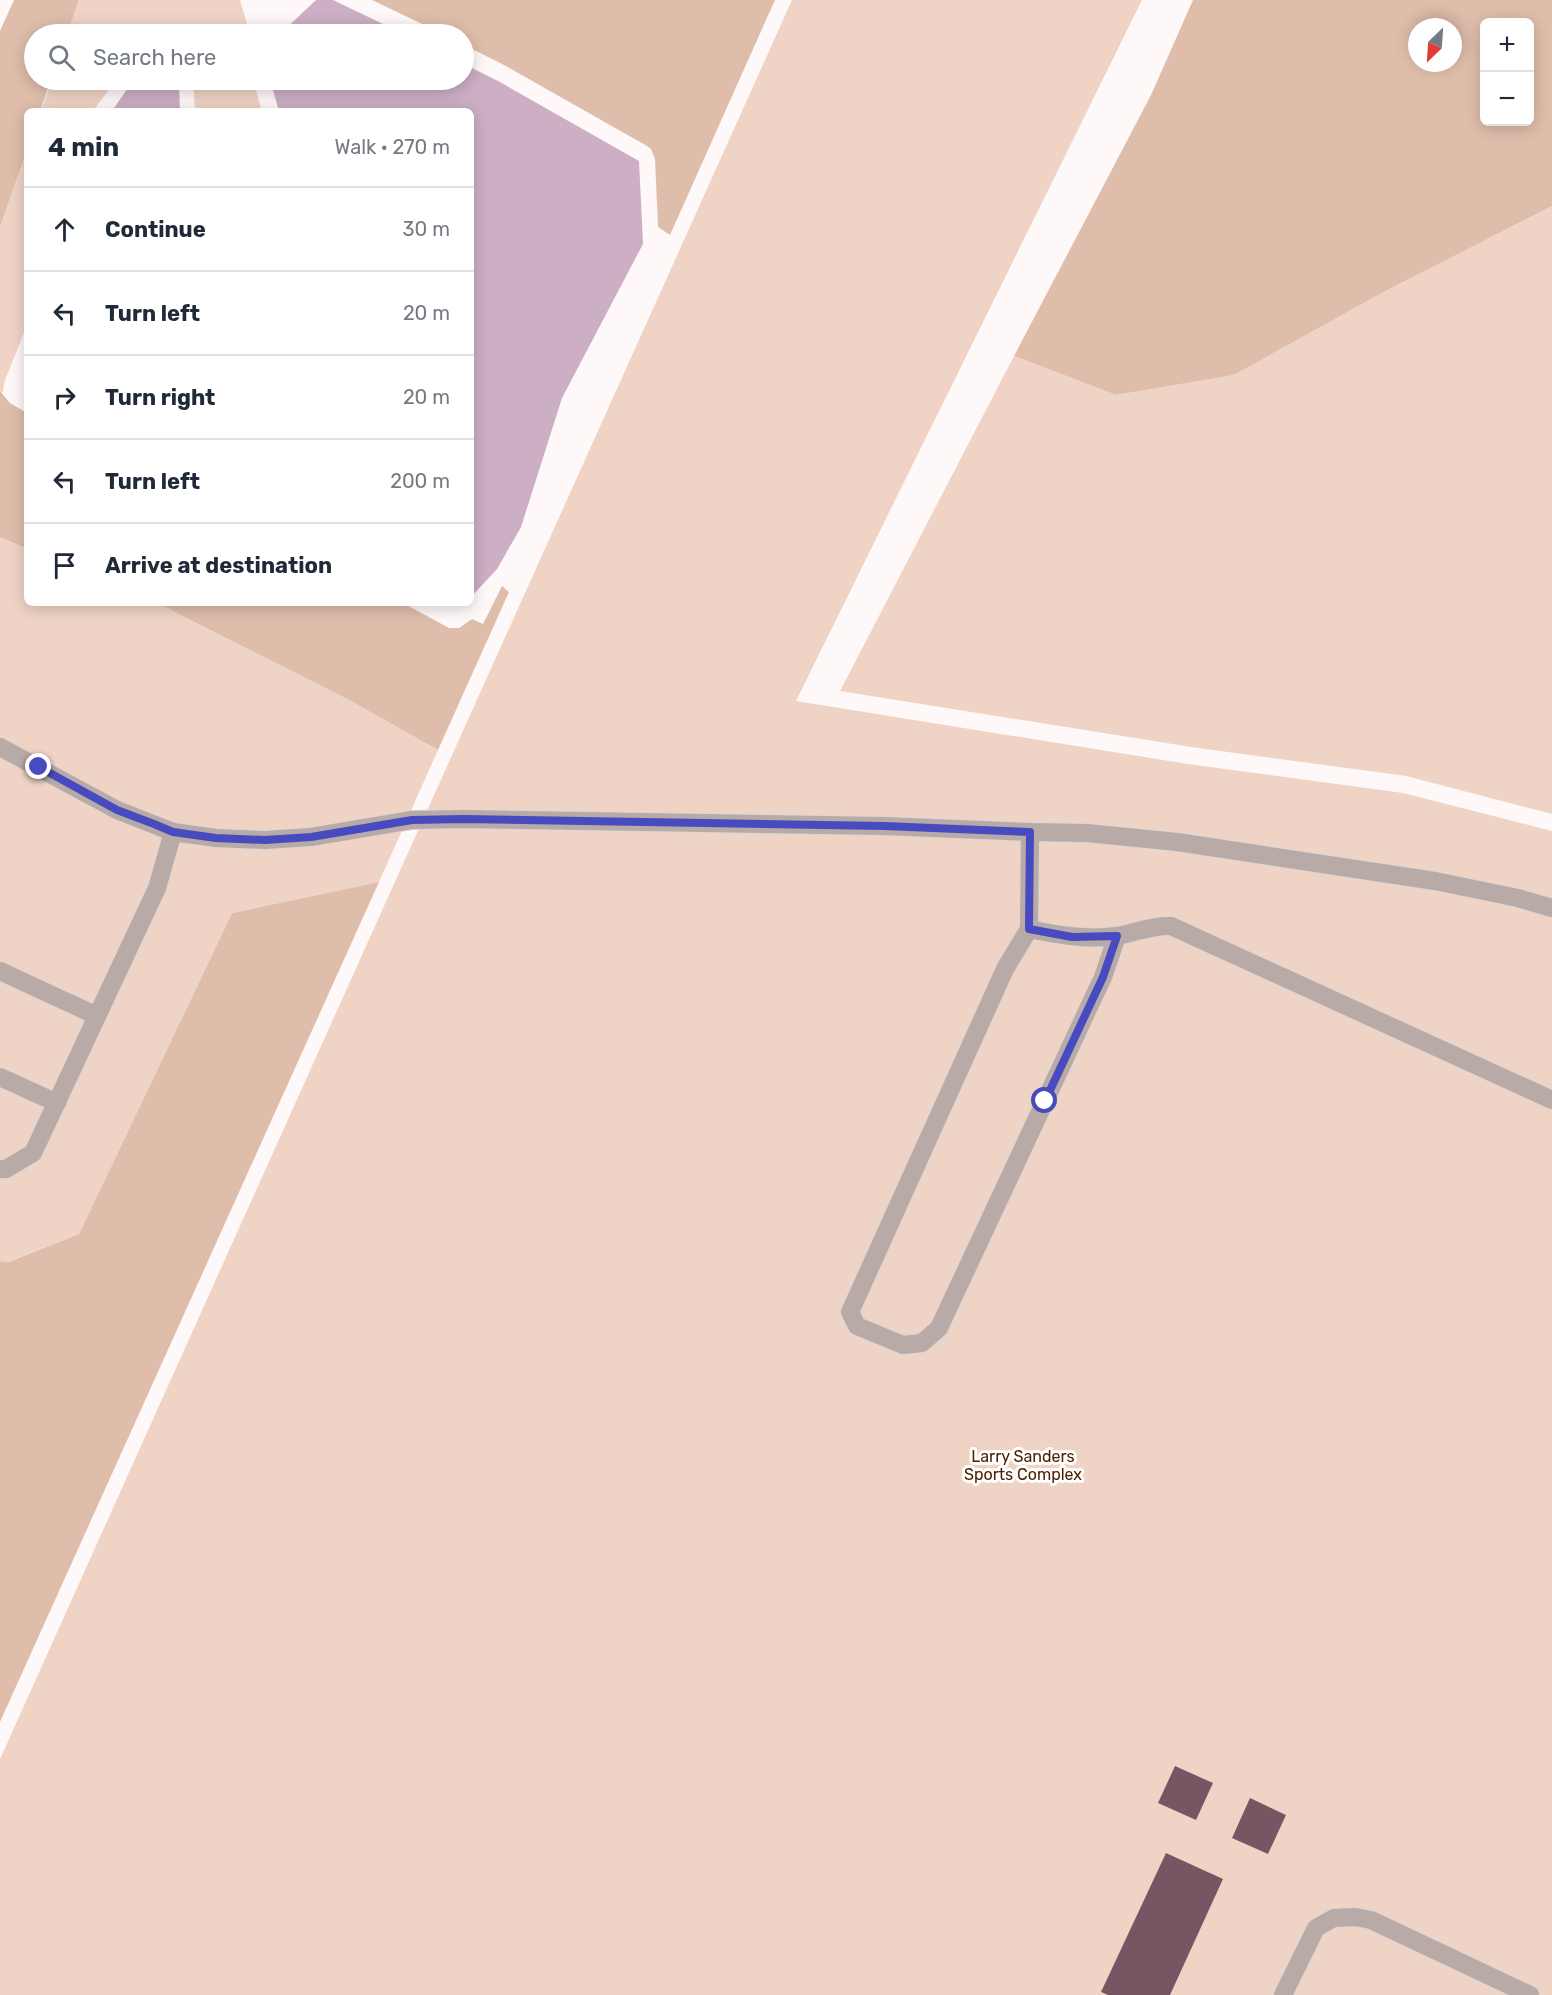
<!DOCTYPE html>
<meta charset="utf-8">
<style>
:root{--surface:#fff;--page:#f6f6f7;--text:#1f2937;--muted:#747a83;--line:#e0e1e3}
body{margin:0;font-family:Rubik,sans-serif;background:var(--page);color:var(--text)}
.controls{position:absolute;right:18px;top:18px;display:grid;overflow:hidden;border-radius:9px;box-shadow:0 3px 15px #0003}
.controls button{width:54px;height:54px;display:grid;place-items:center;padding:0;border:0;border-bottom:2px solid var(--line);background:var(--surface);color:var(--text);font:30px sans-serif}
.compass{position:absolute;left:1408px;top:18px;width:54px;height:54px;border-radius:50%;background:var(--surface);box-shadow:0 3px 15px #0003;rotate:205deg}
.stop{position:absolute;width:18px;height:18px;margin:-14px;border:4px solid #484ac0;border-radius:50%;background:#fff}
.stop.end{background:#484ac0;border-color:#fff;box-shadow:0 2px 6px #0008}
.list{margin:0;padding:0;list-style:none}
h2{display:flex;justify-content:space-between;align-items:center;height:78px;margin:0;padding:0 24px;font-size:26px}
h2 small{font-size:20px;font-weight:400;color:var(--muted)}
.list li{display:grid;grid-template-columns:39px 1fr auto;gap:18px;align-items:center;box-sizing:border-box;height:84px;padding:0 24px;border-top:2px solid var(--line)}
.list b{display:block;font-size:22px;white-space:nowrap}
.list em{font-size:20px;font-style:normal;color:var(--muted)}
.icon{flex:none;width:33px;height:33px;fill:none;stroke:currentColor;stroke-width:2;stroke-linecap:round;stroke-linejoin:round}
.map{position:relative;flex:none;width:1552px;height:1995px;overflow:hidden}
.search{position:absolute;background:var(--surface);box-shadow:0 3px 15px #0003;left:24px;top:24px;width:450px;height:66px;display:flex;align-items:center;gap:15px;box-sizing:border-box;padding:0 21px;border-radius:33px;color:var(--muted);font-size:22px}
.panel{position:absolute;background:var(--surface);box-shadow:0 3px 15px #0003;left:24px;top:108px;width:450px;height:498px;border-radius:9px}
.map>svg:first-child{display:block}
</style>
<div class="map">
<svg width="1552" height="1995" viewBox="0 0 1552 1995">
<rect width="100%" height="100%" fill="#fff8f8"/>
<!-- green -->
<g fill="#efd4c6">
<polygon points="79,0 240,0 250,34 67,34"/>
<polygon points="792,0 1142,0 796,701 1188,764 1403,793 1552,831 1552,1995 0,1995 0,1759"/>
<polygon points="52,80 116,80 93,111 41,111"/>
<polygon points="193,80 253,80 262,111 195,111"/>
<polygon points="27,150 25,225 27,325 4,383 3,392 0,391 0,227"/>
<polygon points="1552,206 1552,814 1406,776 1191,747 840,691 1014,356 1116,395 1234,375 1380,294"/>
<polygon points="0,537 27,549 27,603 157,603 349,700 438,750 379,882 232,913 79,1234 7,1262 0,1261"/>
</g>
<!-- forest -->
<g fill="#dfbdab" fill-rule="evenodd">
<polygon points="14,0 79,0 67,34 34,34 34,80 51,80 40,111 27,111 27,150 0,227 0,31"/>
<polygon points="372,0 775,0 670,235 658,227 655,159 651,149 647,146 506,66 464,45 464,34 443,34"/>
<path d="M1193,0H1552V206L1380,294L1234,375L1116,395L1014,356L1151,95ZM1530,22V122H1484V22ZM1417,27H1453V63H1417Z"/>
<polygon points="0,391 10,403 27,413 27,549 0,537"/>
<polygon points="502,586 509,592 438,750 349,700 157,603 403,603 449,628 459,628 472,619 483,624"/>
<polygon points="379,882 0,1722 0,1261 8,1262 79,1234 232,913"/>
</g>
<!-- water -->
<g fill="#ccaec5">
<polygon points="316,0 333,0 404,34 280,34"/>
<polygon points="464,64 498,81 639,161 643,244 562,398 521,527 497,569 471,597 471,111 279,111 270,80 464,80"/>
<polygon points="132,82 179,85 180,111 112,111"/>
</g>
<!-- building -->
<g fill="#765663">
<polygon points="1175,1766 1213,1783 1196,1820 1158,1803"/>
<polygon points="1250,1798 1286,1815 1268,1854 1232,1838"/>
<polygon points="1166,1853 1223,1879 1170,1995 1108,1995 1101,1992"/>
</g>
<g fill="none" stroke-linecap="round" stroke-linejoin="round">
<defs>
<g id="minor">
<polyline points="0,747 117,810 173,832 216,838 265,840 311,837 412,820 464,819 884,826 1030,832 1087,833 1177,842 1435,881 1518,898 1552,908"/>
<polyline points="1030,832 1029,929 1005,969 850,1312 857,1326 903,1345 922,1343 939,1328 1103,977 1117,936"/>
<path d="M1029,929C1058,935 1086,940 1116,936C1136,933 1151,925 1171,926L1552,1100"/>
<polyline points="0,971 97,1016"/>
<polyline points="0,1077 57,1103"/>
<polyline points="0,1169 6,1169 33,1153 157,888 173,832"/>
<polyline points="1283,1995 1316,1928 1334,1918 1355,1917 1371,1920 1530,1995"/>
</g>
</defs>
<!-- minor casing -->
<use href="#minor" stroke="#dcd4d4" stroke-width="20"/>
<!-- minor -->
<use href="#minor" stroke="#b8aaa7" stroke-width="18"/>
</g>
<g fill="none" stroke-linecap="round" stroke-linejoin="round">
<!-- route -->
<polyline stroke="#484ac0" stroke-width="8" points="39,767 117,810 154,824 173,832 216,838 265,840 311,837 412,820 464,819 884,826 1030,832 1029,929 1072,937 1117,936 1103,977 1045,1101"/>
</g>
<g text-anchor="middle" dominant-baseline="central" stroke-width="6" stroke-linejoin="round" paint-order="stroke">
<!-- park labels -->
<g font-size="16" fill="#4c2102" stroke="#fff">
<text x="1023" y="1456">Larry Sanders<tspan x="1023" dy="18">Sports Complex</tspan></text>
</g>
</g>
</svg>
<div class="controls">
<button>+</button>
<button>−</button>
</div>
<svg class="compass" viewBox="-18 -18 36 36"><path d="M0-13l5 13h-10z" fill="#e53935"/><path d="M0 13l5-13h-10z" fill="#747a83"/></svg>
<div class="stop" style="left:1045px;top:1101px"></div>
<div class="stop end" style="left:39px;top:767px"></div>
<div class="search"><svg class="icon" aria-label="search" viewBox="0 0 24 24"><circle cx="10" cy="10" r="6"/><path d="M15 15l6 6"/></svg>Search here</div>
<section class="panel">
<h2>4 min<small>Walk · 270 m</small></h2>
<ul class="list">
<li><svg class="icon" aria-label="ahead" viewBox="0 0 24 24"><path d="M12 20V5M6 11l6-6 6 6"/></svg><div><b>Continue</b></div><em>30 m</em></li>
<li><svg class="icon" aria-label="left" viewBox="0 0 24 24"><path d="M17 20v-9H6M10 6l-5 5 5 5"/></svg><div><b>Turn left</b></div><em>20 m</em></li>
<li><svg class="icon" aria-label="right" viewBox="0 0 24 24"><path d="M7 20v-9h11M14 6l5 5-5 5"/></svg><div><b>Turn right</b></div><em>20 m</em></li>
<li><svg class="icon" aria-label="left" viewBox="0 0 24 24"><path d="M17 20v-9H6M10 6l-5 5 5 5"/></svg><div><b>Turn left</b></div><em>200 m</em></li>
<li><svg class="icon" aria-label="arrive" viewBox="0 0 24 24"><path d="M6 21V4h12l-3 4 3 4H6"/></svg><div><b>Arrive at destination</b></div></li>
</ul>
</section>
</div>
